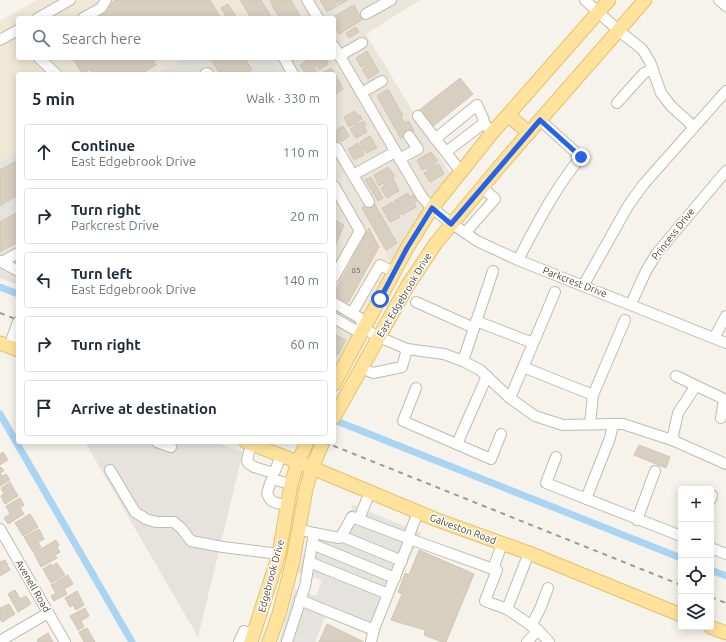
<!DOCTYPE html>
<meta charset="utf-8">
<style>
:root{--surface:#fff;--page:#f6f6f7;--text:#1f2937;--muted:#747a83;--line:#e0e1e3}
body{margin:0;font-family:Ubuntu,sans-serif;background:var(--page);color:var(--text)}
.controls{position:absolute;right:12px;bottom:12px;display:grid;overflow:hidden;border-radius:4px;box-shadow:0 2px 10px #0003}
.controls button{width:36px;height:36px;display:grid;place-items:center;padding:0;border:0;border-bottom:1px solid var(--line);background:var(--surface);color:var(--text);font:20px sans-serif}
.stop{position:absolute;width:12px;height:12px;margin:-9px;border:3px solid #2563eb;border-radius:50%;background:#fff}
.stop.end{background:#2563eb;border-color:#fff;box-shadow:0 1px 4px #0008}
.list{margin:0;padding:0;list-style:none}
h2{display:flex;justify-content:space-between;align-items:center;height:52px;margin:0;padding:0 16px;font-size:17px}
h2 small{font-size:13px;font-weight:400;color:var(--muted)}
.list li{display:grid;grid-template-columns:26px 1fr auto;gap:12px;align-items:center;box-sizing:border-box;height:56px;margin:0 8px 8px;padding:0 8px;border:1px solid var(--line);border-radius:4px}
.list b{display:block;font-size:15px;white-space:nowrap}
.list p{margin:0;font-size:13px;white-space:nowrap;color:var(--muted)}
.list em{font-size:13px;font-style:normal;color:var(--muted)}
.icon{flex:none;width:22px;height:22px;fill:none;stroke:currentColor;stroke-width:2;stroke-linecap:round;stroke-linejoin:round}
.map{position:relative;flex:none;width:726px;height:642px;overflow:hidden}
.search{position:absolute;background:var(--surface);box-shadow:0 2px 10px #0003;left:16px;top:16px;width:320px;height:44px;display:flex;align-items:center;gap:10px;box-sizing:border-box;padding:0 14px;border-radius:4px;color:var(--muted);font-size:15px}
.panel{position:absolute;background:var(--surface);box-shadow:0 2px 10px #0003;left:16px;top:72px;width:320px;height:372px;border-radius:4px}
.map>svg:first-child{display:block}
</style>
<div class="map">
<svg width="726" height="642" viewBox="0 0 726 642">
<rect width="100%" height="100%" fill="#f6f3ec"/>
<!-- residential -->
<g fill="#eae5da">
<polygon points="239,0 420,0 366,34 450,173 420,220 394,267 370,227 334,291 334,74 281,74 272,58 334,58 334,18 249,18"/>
<polygon points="334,296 367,316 334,374"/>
</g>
<!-- commercial -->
<polygon fill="#f7ead8" points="370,226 394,267 367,316 334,296 334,291"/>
<!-- industrial -->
<g fill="#e6e2dd">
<polygon points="184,58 272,58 281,74 156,74"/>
<polygon points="18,152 18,285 0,278 0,162"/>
<polygon points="85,442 215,442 243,452 198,637"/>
</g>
<!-- education -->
<polygon fill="#efe8d6" points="37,0 239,0 249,18 18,18 18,58 184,58 156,74 18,74 18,152 0,162 0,21"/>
<!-- parking -->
<polygon fill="#e5e3e0" points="353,505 421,533 373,637 325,617 315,642 279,642 295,589 316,596 322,580 298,573 310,529 342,536"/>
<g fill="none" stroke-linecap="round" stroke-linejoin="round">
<!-- canal -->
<g stroke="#a9d4f2" stroke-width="7">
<polyline points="0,287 18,294"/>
<polyline points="0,414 132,642"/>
<polyline points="334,420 681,558"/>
<polyline points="711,570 726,576"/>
</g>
</g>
<!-- building -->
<g fill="#d8cfc1" stroke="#d3c7b4">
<polygon points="115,0 210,0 221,18 102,18 101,16"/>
<polygon points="240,0 261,0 272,18 251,18"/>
<polygon points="270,0 291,0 301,18 280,18 275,10 274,10"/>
<polygon points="320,0 348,0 339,5 337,2 335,3 337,6 327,12"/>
<polygon points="228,4 237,18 227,18 221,8"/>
<polygon points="354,5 362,20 339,34 334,25 334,18 331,18"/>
<polygon points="356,27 359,32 349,38 346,33"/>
<polygon points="367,51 379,72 368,79 362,69 366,67 365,65 361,67 356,58"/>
<polygon points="73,58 152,58 156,65 141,74 128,74 127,72 124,74 93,74 90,69 82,74"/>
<polygon points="210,58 245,58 252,70 244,74 220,74"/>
<polygon points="312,58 325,58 328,64 319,70 316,65 314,67 317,72 313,74 306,74 300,65 309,59 312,63 314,62"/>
<polygon points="331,68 337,77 334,79 334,74 320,74"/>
<polygon points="460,78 473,94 431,128 418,111"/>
<polygon points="338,79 343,89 334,95 334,82"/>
<polygon points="388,89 403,116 401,117 405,123 409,121 414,131 401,139 377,96"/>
<polygon points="355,111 358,116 360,115 362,119 357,122 358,124 364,121 366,125 364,126 367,132 356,138 350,129 355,126 354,124 349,127 344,117"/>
<polygon points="343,126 349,136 341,142 339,140 337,141 339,145 334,147 334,132"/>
<polygon points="370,136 377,148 366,153 364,149 362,151 364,155 354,160 348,149 358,143 360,147 362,146 360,142"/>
<polygon points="431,152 438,161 434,164 435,166 439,164 444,174 430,182 424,173 428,170 426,168 422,170 417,160"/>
<polygon points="18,160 18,195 0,206 0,170"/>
<polygon points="388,167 395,176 393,178 399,191 387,198 381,188 385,186 383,183 379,186 374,175"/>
<polygon points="371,177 383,198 378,201 365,180"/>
<polygon points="408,193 410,197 414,195 417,201 414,203 416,207 402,215 400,212 398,213 400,217 390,222 382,208 392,202 394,205 396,204 394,201"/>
<polygon points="373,201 397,243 386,250 362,208"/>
<polygon points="18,212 18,242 0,252 0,222"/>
<polygon points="334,220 344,225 334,248"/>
<polygon points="369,228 379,247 348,303 334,295 334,293"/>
<polygon points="334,334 346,340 338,355 334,353"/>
<polygon points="639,445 670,457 666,468 634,455"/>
<polygon points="3,452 8,460 0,465 0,454"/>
<polygon points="1,467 4,471 0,473 2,476 6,474 10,480 0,486 0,468"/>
<polygon points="10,482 18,496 5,504 1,496 4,494 1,488"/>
<polygon points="20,498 24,505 20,508 24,514 8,524 4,518 10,514 6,506"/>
<polygon points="30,514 38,527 23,536 15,523"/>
<polygon points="39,529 44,539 38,542 41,547 33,552 24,537"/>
<polygon points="56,540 59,545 57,547 60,552 55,555 57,558 41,567 34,553"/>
<polygon points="419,550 474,574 446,642 442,642 424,635 425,630 391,620 402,594 398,592 405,573 409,575"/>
<polygon points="5,560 10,570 0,576 0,562"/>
<polygon points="57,563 65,575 51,583 43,569 51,564 52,566"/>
<polygon points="68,575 73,584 64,589 67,594 54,601 51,596 56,593 51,585"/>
<polygon points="15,590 20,599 26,596 31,604 18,612 8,594"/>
<polygon points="77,591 84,605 76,610 73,605 70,607 65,598"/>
<polygon points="9,604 15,614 2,622 0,619 0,608"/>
<polygon points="85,608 89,616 81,621 84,627 78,630 70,616"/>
<polygon points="327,624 364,642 319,642"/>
<polygon points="87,628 95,642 84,642 79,632"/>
<polygon points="48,633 53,642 38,642 37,640"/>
</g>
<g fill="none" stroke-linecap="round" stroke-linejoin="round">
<defs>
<g id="minor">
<polyline points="307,0 318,18"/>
<polyline points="585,0 619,31 642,49 650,62 661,93 671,106 694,127"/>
<polyline points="719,0 726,6"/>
<polyline points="366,14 391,0"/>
<polyline points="38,18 70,0"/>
<polyline points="83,18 101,8 106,0"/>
<polyline points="0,40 18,30"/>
<polyline points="334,46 422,197 432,208 451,223 477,241 518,260 726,343"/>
<polyline points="339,56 362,43"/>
<polyline points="39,58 56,74"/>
<polyline points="284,58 293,74"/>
<polyline points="205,74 207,73 208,74"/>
<polyline points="361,93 382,81"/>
<polyline points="617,103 644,73 653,69"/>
<polyline points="418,116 461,172"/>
<polyline points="435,139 477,105 483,118 484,123"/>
<polyline points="337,148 369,202"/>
<polyline points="446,152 484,123 488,128"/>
<polyline points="399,159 418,149 409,136"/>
<polyline points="353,175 395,152"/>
<polyline points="334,186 360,231 334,277"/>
<polyline points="465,233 495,199 482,187"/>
<path d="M518,260C537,224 555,188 581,157L540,120"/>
<polyline points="0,261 18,271"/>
<polyline points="2,262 18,253"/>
<polyline points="583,286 628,206 643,185 726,91"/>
<polyline points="416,302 474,328"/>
<polyline points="334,303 360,318 364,329"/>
<polyline points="631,304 646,271 657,253 726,171"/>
<polyline points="352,313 380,265 394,272"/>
<polyline points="334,318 355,330 364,329"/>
<polyline points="476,321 533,343"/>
<polyline points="364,329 386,340 407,349 444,354 463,361 480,370 510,398 535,416 563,425 613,424 623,424 672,440 726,464"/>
<polyline points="714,338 726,316"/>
<polyline points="9,346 18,322"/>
<polyline points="463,361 493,271"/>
<polyline points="523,367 593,395"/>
<polyline points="361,368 373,373 402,367 407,349"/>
<polyline points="676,376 724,399 721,418"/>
<polyline points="416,388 403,421 491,459 501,434"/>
<polyline points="510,398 555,292"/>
<polyline points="590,424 593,395 625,320"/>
<polyline points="672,440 678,413 695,387"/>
<polyline points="157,442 171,447"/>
<polyline points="251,444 247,461 248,463 254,467 273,473 275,471 281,455"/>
<polyline points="457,444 487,376"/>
<polyline points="556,457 546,483 681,536"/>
<polyline points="110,470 135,512 146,519 156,522 174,522 182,529 191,541 223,547 279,554"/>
<polyline points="586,499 610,438 613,424"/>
<polyline points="711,499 712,495"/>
<path d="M288,505C278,503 270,504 267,493L271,481L275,480L291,484"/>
<polyline points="359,519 370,492"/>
<polyline points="637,520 655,471"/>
<polyline points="0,529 65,642"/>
<polyline points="314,533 339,538 341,537 352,517 418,542 493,569"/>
<polyline points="341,536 402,561"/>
<polyline points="408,538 418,512"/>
<polyline points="312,544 395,578"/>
<polyline points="502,544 493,569 497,570 485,601 507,609 538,630 549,642"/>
<polyline points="711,548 726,554"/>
<polyline points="309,562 388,594"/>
<polyline points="300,600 374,630"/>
<polyline points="507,609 529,553"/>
<polyline points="531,626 540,609 548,588"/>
<polyline points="0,641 48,613"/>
<polyline points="239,642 244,631 254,634"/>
<polyline points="287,642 305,586 314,533 298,529"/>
<polyline points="371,642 374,629 410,539"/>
<polyline points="527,642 538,630"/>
</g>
<g id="major">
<polyline points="508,115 529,133"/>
<polyline points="0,343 18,350"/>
<polyline points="334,384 407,248 432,208 492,133 609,0"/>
<polyline points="334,417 408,285 436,243 499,167 645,0"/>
<polyline points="246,442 298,462 437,520 529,553 681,615"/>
<polyline points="710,627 726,633"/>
<polyline points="251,642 279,554 291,484 298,462 307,442"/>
<polyline points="269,642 279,614 293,561 306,489 312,468 323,442"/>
</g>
</defs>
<!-- minor casing -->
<use href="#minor" stroke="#c2bbae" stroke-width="12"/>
<!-- major casing -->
<use href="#major" stroke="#e6c16a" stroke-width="15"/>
<!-- minor -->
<use href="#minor" stroke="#fff" stroke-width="10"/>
<!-- major -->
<use href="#major" stroke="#ffe39c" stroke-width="13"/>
<!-- rail -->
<g stroke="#9a9a9a" stroke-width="2" stroke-dasharray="5 5" stroke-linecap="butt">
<polyline points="0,313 18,320"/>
<polyline points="324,442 681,585"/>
<polyline points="711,597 726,603"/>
</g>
</g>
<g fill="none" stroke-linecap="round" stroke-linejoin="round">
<!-- route -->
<polyline stroke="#2563eb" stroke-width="5" points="380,299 407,248 432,208 451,224 540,120 581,157"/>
</g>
<g text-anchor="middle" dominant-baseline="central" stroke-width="3" stroke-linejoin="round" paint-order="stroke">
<!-- number labels -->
<g font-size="8" fill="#6e675b">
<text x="356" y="270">85</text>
</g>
<!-- street labels -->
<g font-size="10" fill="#4b4439" stroke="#fff">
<text transform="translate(673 234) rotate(-52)">Princess Drive</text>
<text transform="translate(575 282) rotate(21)">Parkcrest Drive</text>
<text transform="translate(404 295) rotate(-59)">East Edgebrook Drive</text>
<text transform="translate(463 529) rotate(20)">Galveston Road</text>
<text transform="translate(271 576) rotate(-75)">Edgebrook Drive</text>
<text transform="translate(33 586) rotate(60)">Avenell Road</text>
</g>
</g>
</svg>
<div class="controls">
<button>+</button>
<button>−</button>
<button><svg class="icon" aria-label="locate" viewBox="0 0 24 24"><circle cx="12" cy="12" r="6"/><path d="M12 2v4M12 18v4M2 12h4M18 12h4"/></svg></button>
<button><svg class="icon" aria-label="layers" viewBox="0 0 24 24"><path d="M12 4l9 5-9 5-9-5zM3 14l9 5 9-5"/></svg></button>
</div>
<div class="stop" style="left:380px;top:299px"></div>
<div class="stop end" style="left:581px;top:157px"></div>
<div class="search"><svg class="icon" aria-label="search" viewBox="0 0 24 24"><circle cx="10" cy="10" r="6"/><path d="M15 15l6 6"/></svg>Search here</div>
<section class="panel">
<h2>5 min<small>Walk · 330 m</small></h2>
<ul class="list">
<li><svg class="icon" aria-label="ahead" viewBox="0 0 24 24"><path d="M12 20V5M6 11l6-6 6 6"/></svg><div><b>Continue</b><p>East Edgebrook Drive</p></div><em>110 m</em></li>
<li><svg class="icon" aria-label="right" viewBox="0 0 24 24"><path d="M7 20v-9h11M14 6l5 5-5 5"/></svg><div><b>Turn right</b><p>Parkcrest Drive</p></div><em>20 m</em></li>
<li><svg class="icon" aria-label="left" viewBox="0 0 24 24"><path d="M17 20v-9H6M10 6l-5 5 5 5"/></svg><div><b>Turn left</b><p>East Edgebrook Drive</p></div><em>140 m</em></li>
<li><svg class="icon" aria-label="right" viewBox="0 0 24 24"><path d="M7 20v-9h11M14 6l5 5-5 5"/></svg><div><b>Turn right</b></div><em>60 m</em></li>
<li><svg class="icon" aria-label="arrive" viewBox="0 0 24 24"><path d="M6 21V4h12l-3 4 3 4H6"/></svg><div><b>Arrive at destination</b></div></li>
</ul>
</section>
</div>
